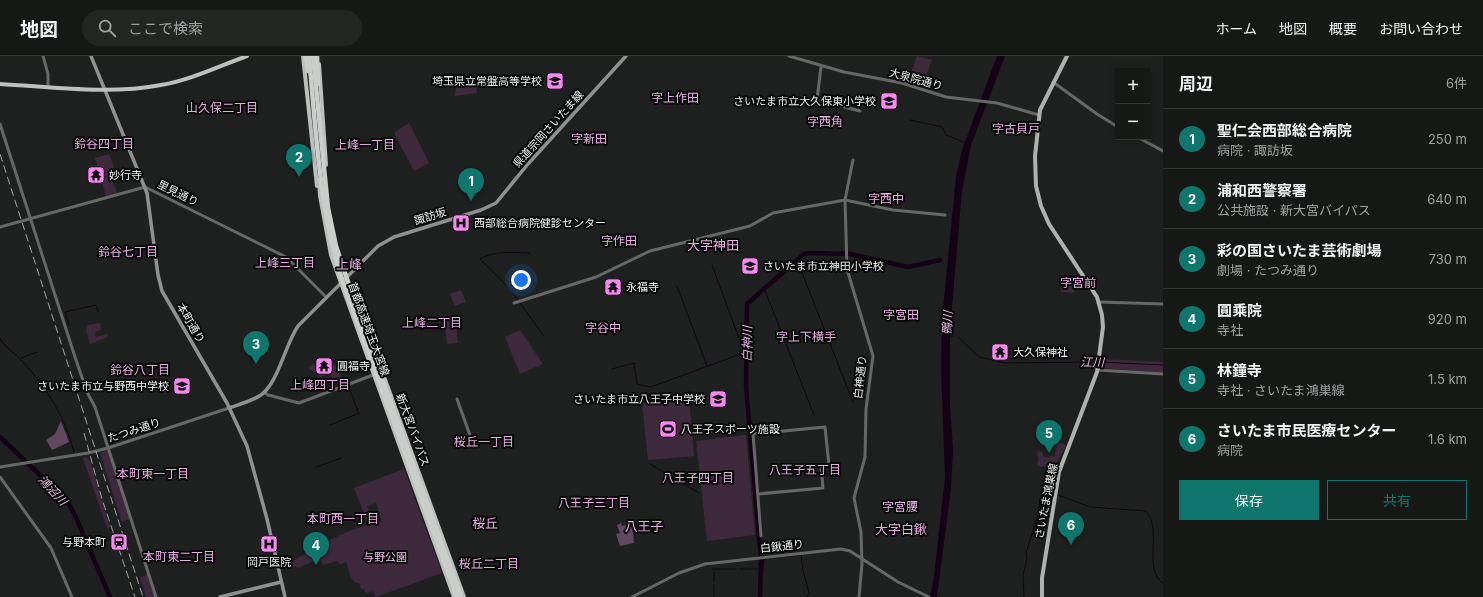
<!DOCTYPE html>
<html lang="ja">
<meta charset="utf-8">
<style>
:root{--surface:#161816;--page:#232523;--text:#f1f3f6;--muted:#9ea0a1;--line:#353735;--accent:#0f766e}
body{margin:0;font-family:Inter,"Noto Sans JP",sans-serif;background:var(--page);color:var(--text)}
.controls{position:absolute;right:12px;top:12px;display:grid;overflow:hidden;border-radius:0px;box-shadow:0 2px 10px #0003}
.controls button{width:36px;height:36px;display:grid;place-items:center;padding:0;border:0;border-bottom:1px solid var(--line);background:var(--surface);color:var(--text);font:20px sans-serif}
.you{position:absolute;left:521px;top:224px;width:14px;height:14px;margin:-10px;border:3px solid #fff;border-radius:50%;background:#1a73e8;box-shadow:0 0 0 6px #1a73e833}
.badge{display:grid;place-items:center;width:26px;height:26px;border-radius:50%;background:var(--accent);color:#fff;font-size:13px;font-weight:700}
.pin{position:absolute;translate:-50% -33px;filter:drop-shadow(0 1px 2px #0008)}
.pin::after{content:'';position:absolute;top:21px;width:14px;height:12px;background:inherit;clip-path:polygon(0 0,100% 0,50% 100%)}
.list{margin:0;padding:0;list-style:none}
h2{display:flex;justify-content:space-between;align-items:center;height:52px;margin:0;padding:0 16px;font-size:17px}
h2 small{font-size:13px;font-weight:400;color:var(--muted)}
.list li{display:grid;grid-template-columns:26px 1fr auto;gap:12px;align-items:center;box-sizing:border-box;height:60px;padding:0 16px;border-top:1px solid var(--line)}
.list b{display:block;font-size:15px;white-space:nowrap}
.list p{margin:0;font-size:13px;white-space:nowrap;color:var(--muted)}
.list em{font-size:13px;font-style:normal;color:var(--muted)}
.actions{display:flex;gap:8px;padding:12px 16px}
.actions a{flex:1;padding:9px 0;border:1px solid var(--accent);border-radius:0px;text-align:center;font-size:14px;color:var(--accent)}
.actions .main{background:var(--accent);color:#fff}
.icon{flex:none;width:22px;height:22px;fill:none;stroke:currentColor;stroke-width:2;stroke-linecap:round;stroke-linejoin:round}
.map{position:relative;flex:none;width:1163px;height:541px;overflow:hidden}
header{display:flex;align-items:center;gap:24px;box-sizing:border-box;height:56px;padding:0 20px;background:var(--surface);border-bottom:1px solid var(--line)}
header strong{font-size:19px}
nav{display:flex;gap:22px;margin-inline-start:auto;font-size:14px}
.search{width:280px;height:36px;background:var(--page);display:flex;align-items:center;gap:10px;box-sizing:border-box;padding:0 14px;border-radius:22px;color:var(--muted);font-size:15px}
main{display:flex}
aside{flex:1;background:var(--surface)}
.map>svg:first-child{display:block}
</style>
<header>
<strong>地図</strong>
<div class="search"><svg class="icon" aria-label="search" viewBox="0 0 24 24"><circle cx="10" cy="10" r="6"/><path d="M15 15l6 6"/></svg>ここで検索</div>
<nav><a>ホーム</a><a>地図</a><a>概要</a><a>お問い合わせ</a></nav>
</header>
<main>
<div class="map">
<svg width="1163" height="541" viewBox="0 0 1163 541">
<rect width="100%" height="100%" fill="#1d201e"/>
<!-- green -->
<g fill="#3d293b">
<polygon points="917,0 932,4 923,28 909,23"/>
<polygon points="476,27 477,37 454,40 457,29"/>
<polygon points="409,67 429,107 414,115 395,79 395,76"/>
<polygon points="109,98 119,124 113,126 117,137 106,140 95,102"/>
<polygon points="1062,223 1075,224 1074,237 1061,236"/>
<polygon points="461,234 466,246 455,250 450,238"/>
<polygon points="455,259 458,287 447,288 444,260"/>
<polygon points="100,267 101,274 95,276 96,281 107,278 108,281 90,288 86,274 88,269"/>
<polygon points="520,274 543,308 520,318 505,281"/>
<polygon points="1100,303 1163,306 1163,317 1103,312 1100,310"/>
<polygon points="321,306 324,311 335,308 337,310 344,328 341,329 338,324 333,325 330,318 321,321 308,312 313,308 316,311"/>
<polygon points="689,342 694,400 648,404 642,347"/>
<polygon points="744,379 746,380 755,479 707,485 696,385"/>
<polygon points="1058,386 1066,389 1056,408 1051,406 1050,412 1037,410 1039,401 1037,400 1038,395 1043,396 1043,400 1049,402 1050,400 1054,401"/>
<polygon points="108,394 130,463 122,466 100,397"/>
<polygon points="86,401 90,405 110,471 107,472 83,402"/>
<path d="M404,413L442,517L376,541L373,535L366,538L364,533H361L359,527C349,526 350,514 346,506L340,509L337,505L323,509L320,503L297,512L296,510L291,512L289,507C319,490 348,471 382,466L376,447L367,450L373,465H367L354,432Z"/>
<polygon points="148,519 155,541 146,541 140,521"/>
</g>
<!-- forest -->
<g fill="#61475f">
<polygon points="61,365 69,386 52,394 46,384 55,378"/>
<polygon points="621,467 622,470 632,468 634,487 620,490 616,478 620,477 617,469"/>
</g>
<!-- water -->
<polygon fill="#130213" points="997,0 1005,0 971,89 962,135 950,274 950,348 953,394 951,432 937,541 930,541 934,521 945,421 941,312 942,263 956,121 962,94"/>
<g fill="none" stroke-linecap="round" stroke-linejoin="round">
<!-- stream -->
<g stroke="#130213" stroke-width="1">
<polyline points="910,64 942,71 946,79 964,86"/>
<polyline points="797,204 853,346"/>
<polyline points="712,209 744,296"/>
<polyline points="677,230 707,310"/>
<polyline points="764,232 814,359"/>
<path d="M518,244L505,228L480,203C495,194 513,197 530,197"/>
<polyline points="520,247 544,280"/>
<polyline points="69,270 65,256 96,249 98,256"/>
<polyline points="949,280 954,280"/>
<polyline points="958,281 979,301 1005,307 1096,306"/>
<path d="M0,283C6,292 16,298 24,307C48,334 65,361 74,396"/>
<polyline points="21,302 37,296"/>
<polyline points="1100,306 1163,309"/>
<polyline points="612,313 634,307 637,328 651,331 746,296"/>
<polyline points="349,332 359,358"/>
<polyline points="330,369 357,358"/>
<polyline points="650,408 699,437"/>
<polyline points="316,411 341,402"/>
<path d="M1058,439L1090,451L1146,455C1163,473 1142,514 1163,527"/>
<polyline points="713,513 736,513"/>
<polyline points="740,513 758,513"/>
<polyline points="761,513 762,513"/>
<polyline points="763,513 764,503 801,499 803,514 809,537 807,541"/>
<polyline points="714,516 714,526"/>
<polyline points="714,529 714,541"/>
<polyline points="1024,541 1023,519 1027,503 1026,497 1038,459 1040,444"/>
</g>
<!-- river -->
<g stroke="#130213" stroke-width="4.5">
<polyline points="0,381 66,444 74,457 110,541"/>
<polyline points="760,541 761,503 746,331 747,248 804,198 808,197 850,198 908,211 940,204"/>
</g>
<!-- tertiary -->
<g stroke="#666866" stroke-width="3">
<polyline points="43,0 48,18 48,31"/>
<polyline points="789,0 844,16 902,27 946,41 997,47 1039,59"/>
<polyline points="821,11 817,44 860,55"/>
<polyline points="1053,26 1097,58 1118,71"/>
<polyline points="0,68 75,301 87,336 95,351 156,541"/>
<polyline points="1137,81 1163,95"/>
<polyline points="853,104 845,144 847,213 873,300 866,353 865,401 854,442 861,476 862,508 859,541"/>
<polyline points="0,171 145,131 286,201 326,241"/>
<polyline points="1099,246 1163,248"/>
<polyline points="514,247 596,221 650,195 750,170 773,157 845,144 893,154 945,159"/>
<polyline points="1098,314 1163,318"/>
<polyline points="264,336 268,339 299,347 373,319"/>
<polyline points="457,343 471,382"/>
<polyline points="0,411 88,397 108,392 229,352"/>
<polyline points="0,421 51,492 72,541"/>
<polyline points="758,438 823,432 821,410 829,409 825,371 753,378 761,480"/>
<polyline points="632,541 679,517 705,508 841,493 850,495 898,526 929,541"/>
</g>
<!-- secondary -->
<g stroke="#8e918f" stroke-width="3.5">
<polyline points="91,0 147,137 158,219 162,235 227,347 247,390 267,463 285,541"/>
<path d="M229,352C240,348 252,345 261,339C278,327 285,289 298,270L378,190L394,181L481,154L496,147L528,108L626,0"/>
<polyline points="220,541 281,526"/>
</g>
<!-- primary -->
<polyline stroke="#aeb2af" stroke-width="4" points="1042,541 1042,522 1059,416 1097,316 1103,271 1102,259 1097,241 1049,168 1041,150 1036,130 1035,100 1040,54 1067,0"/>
<!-- trunk -->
<g stroke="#bcc0be" stroke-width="4">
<polyline points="303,0 317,130"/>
<polyline points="319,8 326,109"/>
<path d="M0,28C53,31 109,39 161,29C191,24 219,10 247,0"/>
<polyline points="319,124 320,140 331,199 454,541"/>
<polyline points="355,241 464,541"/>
</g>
<!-- motorway -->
<g stroke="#cbcfcc" stroke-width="4.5">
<polyline points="306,0 308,15"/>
<polyline points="317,0 318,28"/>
</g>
<!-- rail -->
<g stroke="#a1a4a2" stroke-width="1" stroke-dasharray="8 4" stroke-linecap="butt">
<polyline points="0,98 143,541"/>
<polyline points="84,377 102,443 135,541"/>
</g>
<!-- motorway-bridge -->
<g stroke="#cbcfcc" stroke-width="4.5">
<path d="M309,0C316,75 319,151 342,223L457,541"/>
<polyline points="313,0 328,152 336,190 360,262 461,541"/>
</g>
</g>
<!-- icons -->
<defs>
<symbol id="school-square" viewBox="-11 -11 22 22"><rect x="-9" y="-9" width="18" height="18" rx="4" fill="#f589ee" stroke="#080908"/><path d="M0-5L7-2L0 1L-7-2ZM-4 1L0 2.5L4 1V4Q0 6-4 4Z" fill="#111"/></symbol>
<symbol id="temple-square" viewBox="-11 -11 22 22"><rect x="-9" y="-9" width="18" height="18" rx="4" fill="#f589ee" stroke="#080908"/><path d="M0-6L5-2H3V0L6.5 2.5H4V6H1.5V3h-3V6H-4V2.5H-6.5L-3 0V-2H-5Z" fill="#111"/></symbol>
<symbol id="hospital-square" viewBox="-11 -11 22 22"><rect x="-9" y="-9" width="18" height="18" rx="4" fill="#f589ee" stroke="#080908"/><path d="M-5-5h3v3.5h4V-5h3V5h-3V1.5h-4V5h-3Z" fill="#111"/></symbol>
<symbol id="stadium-square" viewBox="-11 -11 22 22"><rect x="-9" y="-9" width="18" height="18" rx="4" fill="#f589ee" stroke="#080908"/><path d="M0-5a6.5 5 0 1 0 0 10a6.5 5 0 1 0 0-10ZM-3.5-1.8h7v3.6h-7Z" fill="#111"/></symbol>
<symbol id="station-square" viewBox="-11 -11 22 22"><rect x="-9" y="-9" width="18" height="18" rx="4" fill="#f589ee" stroke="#080908"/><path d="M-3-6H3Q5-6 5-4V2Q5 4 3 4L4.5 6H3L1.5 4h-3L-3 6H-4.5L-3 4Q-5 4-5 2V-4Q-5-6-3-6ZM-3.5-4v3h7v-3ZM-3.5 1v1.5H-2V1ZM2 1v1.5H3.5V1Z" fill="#111"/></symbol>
</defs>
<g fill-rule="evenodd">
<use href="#school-square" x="545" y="15" width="20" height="20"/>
<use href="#school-square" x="879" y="35" width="20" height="20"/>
<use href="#temple-square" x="86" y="109" width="20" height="20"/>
<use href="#hospital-square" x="451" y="157" width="20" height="20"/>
<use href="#school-square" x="740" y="200" width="20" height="20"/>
<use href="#temple-square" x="603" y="221" width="20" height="20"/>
<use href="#temple-square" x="990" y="286" width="20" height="20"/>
<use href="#temple-square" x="314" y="300" width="20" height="20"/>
<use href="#school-square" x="172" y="320" width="20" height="20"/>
<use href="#school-square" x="708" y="333" width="20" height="20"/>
<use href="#stadium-square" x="658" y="363" width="20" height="20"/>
<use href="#station-square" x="109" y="476" width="20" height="20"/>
<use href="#hospital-square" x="259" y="478" width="20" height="20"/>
</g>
<g text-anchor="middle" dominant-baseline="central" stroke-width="4" stroke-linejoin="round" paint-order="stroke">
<!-- street labels -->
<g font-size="11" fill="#eef1ef" stroke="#080908">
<text transform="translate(916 23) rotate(15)">大泉院通り</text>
<text transform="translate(548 73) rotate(-48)">県道宗岡さいたま線</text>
<text transform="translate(178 137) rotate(26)">里見通り</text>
<text transform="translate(430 160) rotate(-17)">諏訪坂</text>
<text transform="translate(191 267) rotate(60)">本町通り</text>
<text transform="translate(369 273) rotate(70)">首都高速埼玉大宮線</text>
<text transform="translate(860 321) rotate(-84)">白神通り</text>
<text transform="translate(134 374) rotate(-18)">たつみ通り</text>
<text transform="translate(413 374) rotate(70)">新大宮バイパス</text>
<text transform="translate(1046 445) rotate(-79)">さいたま鴻巣線</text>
<text transform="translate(782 490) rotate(-6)">白鍬通り</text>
</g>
<!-- poi labels -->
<g font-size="11" fill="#eef1ef" stroke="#080908" text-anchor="start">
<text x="542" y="25" text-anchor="end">埼玉県立常盤高等学校</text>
<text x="876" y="45" text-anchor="end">さいたま市立大久保東小学校</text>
<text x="109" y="119">妙行寺</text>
<text x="474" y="167">西部総合病院健診センター</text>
<text x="763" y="210">さいたま市立神田小学校</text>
<text x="626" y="231">永福寺</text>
<text x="1013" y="296">大久保神社</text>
<text x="337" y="310">圓福寺</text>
<text x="169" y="330" text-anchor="end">さいたま市立与野西中学校</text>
<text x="705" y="343" text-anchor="end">さいたま市立八王子中学校</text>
<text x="681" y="373">八王子スポーツ施設</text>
<text x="106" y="486" text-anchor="end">与野本町</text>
<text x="269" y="506" text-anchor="middle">岡戸医院</text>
</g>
<!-- park labels -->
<g font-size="11" fill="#eebdea" stroke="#080908">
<text x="385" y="501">与野公園</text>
</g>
<!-- neighbourhood labels -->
<g font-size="12" fill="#e9ade4" stroke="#080908">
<text x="675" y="41">字上作田</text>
<text x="222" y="51">山久保二丁目</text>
<text x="825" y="65">字西角</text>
<text x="1016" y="72">字古貝戸</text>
<text x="589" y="82">字新田</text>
<text x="104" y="87">鈴谷四丁目</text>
<text x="365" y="88">上峰一丁目</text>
<text x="886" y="142">字西中</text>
<text x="619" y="184">字作田</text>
<text x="128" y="195">鈴谷七丁目</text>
<text x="285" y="206">上峰三丁目</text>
<text x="1078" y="226">字宮前</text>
<text x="901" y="258">字宮田</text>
<text x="432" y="266">上峰二丁目</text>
<text x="603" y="271">字谷中</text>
<text x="806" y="280">字上下横手</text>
<text x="140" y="313">鈴谷八丁目</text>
<text x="320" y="328">上峰四丁目</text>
<text x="484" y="385">桜丘一丁目</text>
<text x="805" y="413">八王子五丁目</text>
<text x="153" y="417">本町東一丁目</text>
<text x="698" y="421">八王子四丁目</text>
<text x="594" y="446">八王子三丁目</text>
<text x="900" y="450">字宮腰</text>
<text x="343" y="462">本町西一丁目</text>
<text x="179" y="500">本町東二丁目</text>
<text x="489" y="507">桜丘二丁目</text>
</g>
<!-- water labels -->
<g font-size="12" font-style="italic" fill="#e9b8e5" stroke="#080908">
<text transform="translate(947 267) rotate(-86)">鴨川</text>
<text transform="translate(747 288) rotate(-89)">白神川</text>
<text transform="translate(1092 306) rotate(1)">江川</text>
<text transform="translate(53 434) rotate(47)">鴻沼川</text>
</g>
<!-- quarter labels -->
<g font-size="13" fill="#e9ade4" stroke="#080908">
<text x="713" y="189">大字神田</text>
<text x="349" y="208">上峰</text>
<text x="485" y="467">桜丘</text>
<text x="644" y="470">八王子</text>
<text x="901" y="473">大字白鍬</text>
</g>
</g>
</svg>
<div class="controls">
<button>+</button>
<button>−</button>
</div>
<div class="you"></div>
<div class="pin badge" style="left:471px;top:145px">1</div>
<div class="pin badge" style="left:299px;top:121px">2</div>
<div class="pin badge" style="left:256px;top:308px">3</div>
<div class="pin badge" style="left:316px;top:509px">4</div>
<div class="pin badge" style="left:1049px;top:397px">5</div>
<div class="pin badge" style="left:1071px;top:489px">6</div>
</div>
<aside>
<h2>周辺<small>6件</small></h2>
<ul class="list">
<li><span class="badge">1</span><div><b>聖仁会西部総合病院</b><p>病院 · 諏訪坂</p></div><em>250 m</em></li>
<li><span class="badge">2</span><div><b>浦和西警察署</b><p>公共施設 · 新大宮バイパス</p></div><em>640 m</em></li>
<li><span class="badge">3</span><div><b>彩の国さいたま芸術劇場</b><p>劇場 · たつみ通り</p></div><em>730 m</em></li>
<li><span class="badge">4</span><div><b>圓乘院</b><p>寺社</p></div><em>920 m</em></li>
<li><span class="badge">5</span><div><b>林鐘寺</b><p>寺社 · さいたま鴻巣線</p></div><em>1.5 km</em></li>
<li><span class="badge">6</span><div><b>さいたま市民医療センター</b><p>病院</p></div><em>1.6 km</em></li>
</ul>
<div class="actions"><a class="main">保存</a><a>共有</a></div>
</aside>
</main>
